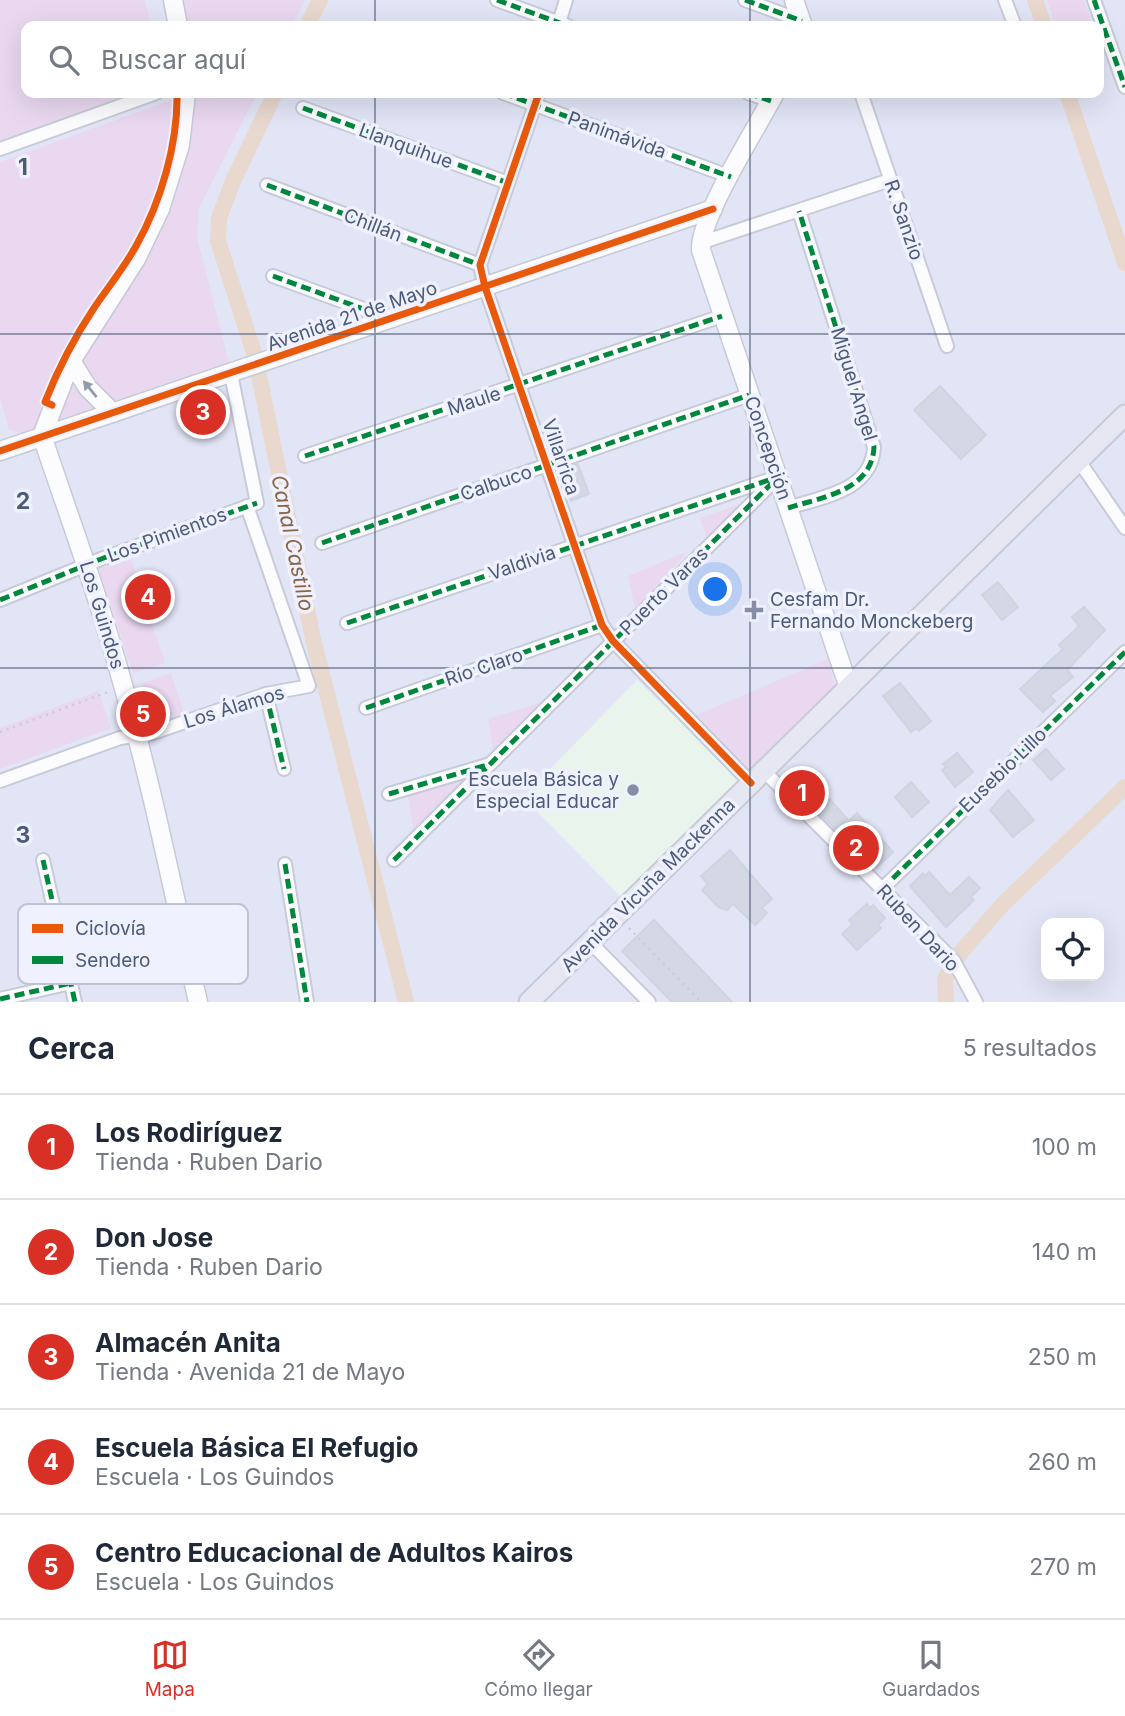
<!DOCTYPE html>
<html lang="es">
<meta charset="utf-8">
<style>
:root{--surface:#fff;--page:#f6f6f7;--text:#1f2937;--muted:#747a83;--line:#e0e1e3;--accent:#d93025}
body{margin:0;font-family:Inter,sans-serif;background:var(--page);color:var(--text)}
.controls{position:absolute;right:21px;bottom:21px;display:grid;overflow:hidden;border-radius:14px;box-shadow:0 7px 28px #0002}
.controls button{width:63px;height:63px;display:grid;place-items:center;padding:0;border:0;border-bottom:2px solid var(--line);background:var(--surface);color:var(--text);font:35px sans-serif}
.you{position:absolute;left:716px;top:590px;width:24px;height:24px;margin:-18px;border:5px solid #fff;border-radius:50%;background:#1a73e8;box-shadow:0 0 0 10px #1a73e833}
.badge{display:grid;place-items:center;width:46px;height:46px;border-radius:50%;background:var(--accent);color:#fff;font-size:23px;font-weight:700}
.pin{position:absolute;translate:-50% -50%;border:4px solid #fff;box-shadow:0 2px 7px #0006}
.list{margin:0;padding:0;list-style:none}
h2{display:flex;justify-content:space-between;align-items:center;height:91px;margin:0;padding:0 28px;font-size:30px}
h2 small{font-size:23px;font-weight:400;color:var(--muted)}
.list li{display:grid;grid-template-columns:46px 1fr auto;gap:21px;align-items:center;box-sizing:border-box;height:105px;padding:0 28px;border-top:2px solid var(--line)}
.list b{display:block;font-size:26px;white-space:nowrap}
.list p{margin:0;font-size:23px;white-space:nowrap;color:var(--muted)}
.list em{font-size:23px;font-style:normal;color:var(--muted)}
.icon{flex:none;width:38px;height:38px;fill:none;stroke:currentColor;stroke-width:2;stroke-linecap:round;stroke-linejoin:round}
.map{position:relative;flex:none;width:1125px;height:1002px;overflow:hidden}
.search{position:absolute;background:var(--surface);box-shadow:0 7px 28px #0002;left:21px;right:21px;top:21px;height:77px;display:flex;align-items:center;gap:18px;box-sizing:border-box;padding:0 24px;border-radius:14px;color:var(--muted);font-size:26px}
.sheet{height:616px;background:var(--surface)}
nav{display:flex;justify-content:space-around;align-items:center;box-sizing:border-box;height:98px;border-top:2px solid var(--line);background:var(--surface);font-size:19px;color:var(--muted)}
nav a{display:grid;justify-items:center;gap:4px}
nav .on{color:var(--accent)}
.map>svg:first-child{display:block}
</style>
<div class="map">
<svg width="1125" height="1002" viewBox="0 0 1125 1002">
<rect width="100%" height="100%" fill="#eceef7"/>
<!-- residential -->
<path fill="#e2e5f6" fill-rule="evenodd" d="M0,0H1125V1002H0ZM26,26H1099V93H26ZM1046,923H1099V976H1046Z"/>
<!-- education -->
<polygon fill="#e9f4ed" points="637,680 744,782 622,898 523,797"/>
<!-- green -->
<g fill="#e9d8f0">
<polygon points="0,0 145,0 151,26 26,26 26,93 133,93 0,140"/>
<polygon points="180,0 305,0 291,26 185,26"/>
<polygon points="1047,0 1084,0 1093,26 1056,26"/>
<polygon points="191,93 257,93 199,208 197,237 231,371 23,434 9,430 0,398 0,162"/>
<polygon points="744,503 707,539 700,518"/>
<polygon points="687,552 636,611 628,576"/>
<polygon points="131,559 165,663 133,673 99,569"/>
<polygon points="828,659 838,696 755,779 697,715"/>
<polygon points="171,673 185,717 157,726 142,683"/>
<polygon points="98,691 111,728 0,769 0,728"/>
<polygon points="549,700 494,755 488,719"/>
<polygon points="469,776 414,831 408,796"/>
</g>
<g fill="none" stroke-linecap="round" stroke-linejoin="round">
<!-- canal -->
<g stroke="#e8d8ce" stroke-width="16">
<polyline points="1035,0 1044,26"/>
<polyline points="307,26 320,0"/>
<polyline points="275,93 233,181 219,218 218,241 255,356 313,639 406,1002"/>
<polyline points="1067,93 1125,263"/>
<polyline points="946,1002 945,979 961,952 1002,905 1125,787"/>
</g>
</g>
<!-- building -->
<g fill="#d4d8e4" stroke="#ced4e1" stroke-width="2">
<polygon points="940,386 986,435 961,459 914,410"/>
<polygon points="578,464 589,494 571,501 560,470"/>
<polygon points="998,582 1018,607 1002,620 982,595"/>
<polygon points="1084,607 1105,630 1067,670 1073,677 1050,696 1055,701 1043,712 1020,689 1063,649 1059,645 1079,626 1072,617"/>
<polygon points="900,683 931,721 919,731 916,728 911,732 883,696"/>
<polygon points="1046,749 1064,769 1051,780 1033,760"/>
<polygon points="957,753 973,772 955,787 942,770 946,767 943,764"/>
<polygon points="806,773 849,821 857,813 893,852 876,868 791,786"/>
<polygon points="911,782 929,802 912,817 895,797"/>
<polygon points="1008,790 1034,820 1013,837 990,810"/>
<polygon points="730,850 772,899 762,908 767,913 755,925 733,904 727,910 718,907 702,890 708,884 701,876"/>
<polygon points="929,872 950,895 969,877 980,888 971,897 974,900 946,927 910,886 923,873 925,876"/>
<polygon points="867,904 870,908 873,905 885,918 878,925 881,928 857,950 842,934 853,924 849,920"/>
<polygon points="654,920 695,963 732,1002 672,1002 622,951"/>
</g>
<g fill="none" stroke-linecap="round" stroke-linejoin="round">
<defs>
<g id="street">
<polyline points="497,0 568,26"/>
<polyline points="745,0 802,21"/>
<polyline points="1005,0 1015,26"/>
<polyline points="1094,0 1125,87"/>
<polyline points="558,26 566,0"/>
<polyline points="503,93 731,177"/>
<polyline points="539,93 480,265 485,287 602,625 613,641 751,783"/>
<polyline points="748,93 771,101"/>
<polyline points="861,93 947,346"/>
<polyline points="303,108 508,183"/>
<polyline points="0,149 156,93"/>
<polyline points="267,185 480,265"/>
<polyline points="700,243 890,180"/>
<polyline points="273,276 391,319"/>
<polyline points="305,456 722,316"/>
<polyline points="1079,461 1125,528"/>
<path d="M788,508C822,497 872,491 874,447L799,211"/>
<polyline points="322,543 749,395"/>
<polyline points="0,600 101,559 257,503 231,374"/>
<polyline points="347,623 777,477"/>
<polyline points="266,694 284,769"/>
<polyline points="366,708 602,625"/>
<polyline points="764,771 954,961 976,1002"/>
<polyline points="0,781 120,738 153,733 266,694 309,686 247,506"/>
<polyline points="389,794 487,765"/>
<polyline points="43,860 75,1002"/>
<polyline points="394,860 778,477"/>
<polyline points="285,864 307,1002"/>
<polyline points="882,889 1125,652"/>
<polyline points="590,942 649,1002"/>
<polyline points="0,999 71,983"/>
</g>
<g id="secondary">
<polyline points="173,0 178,26"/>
<polyline points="794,0 803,26"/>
<path d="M775,93C758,126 699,217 701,250L849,688"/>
<polyline points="71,361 88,388 113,413"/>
<path d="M42,436C70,519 100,601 123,685C153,789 174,896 198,1002"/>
<polyline points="42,436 71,361 136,259 160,209 180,145 186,93"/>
<polyline points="0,451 713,209"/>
</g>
<polyline id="primary" points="529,1002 1125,415"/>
</defs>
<!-- street casing -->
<use href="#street" stroke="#c7cbd8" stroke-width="16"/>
<!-- secondary casing -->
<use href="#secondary" stroke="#c5cad7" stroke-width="21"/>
<!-- primary casing -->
<use href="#primary" stroke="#c6cbd6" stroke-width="23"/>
<!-- path -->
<g stroke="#c9cdd6" stroke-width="2.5" stroke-dasharray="2 5" stroke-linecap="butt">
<polyline points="0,732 108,692"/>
<polyline points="629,928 701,1002"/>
</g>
<!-- street -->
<use href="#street" stroke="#fcfcfe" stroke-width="12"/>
<!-- secondary -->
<use href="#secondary" stroke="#fcfcfe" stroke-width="18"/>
<!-- primary -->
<use href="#primary" stroke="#e6e7f3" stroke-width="19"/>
<!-- quiet -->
<g stroke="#00873e" stroke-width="5" stroke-dasharray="10 5" stroke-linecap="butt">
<polyline points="497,0 568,26"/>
<polyline points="745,0 802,21"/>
<polyline points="1094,0 1125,87"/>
<polyline points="503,93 731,177"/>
<polyline points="748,93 771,101"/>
<polyline points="303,108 508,183"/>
<polyline points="267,185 480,265"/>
<polyline points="273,276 388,318"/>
<polyline points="305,456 722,316"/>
<path d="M788,508C822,497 872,491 874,447L799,211"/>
<polyline points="322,543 749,395"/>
<polyline points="0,600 101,559 257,503"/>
<polyline points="347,623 778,477"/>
<polyline points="266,694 284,769"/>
<polyline points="366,708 602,625"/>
<polyline points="389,794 487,765"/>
<polyline points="43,860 75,1002"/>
<polyline points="394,860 778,477"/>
<polyline points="285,864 307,1002"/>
<polyline points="882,889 1125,652"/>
<polyline points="0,999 71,983"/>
</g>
<defs>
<g id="cycleway">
<polyline points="539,93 480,265 485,287 602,625 613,641 751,783"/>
<path d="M52,405L45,402C58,369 74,338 94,308C108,287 124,268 136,246C161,202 178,143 177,93"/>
<polyline points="0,451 713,209"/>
</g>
</defs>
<!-- cycleway casing -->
<use href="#cycleway" stroke="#eff1ff" stroke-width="11"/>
<!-- cycleway -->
<use href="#cycleway" stroke="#e8590c" stroke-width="7"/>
</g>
<!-- one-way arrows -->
<defs><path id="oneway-solid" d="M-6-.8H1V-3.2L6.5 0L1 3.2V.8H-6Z" transform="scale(1.75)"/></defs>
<use fill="#929bad" href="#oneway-solid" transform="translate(90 389) rotate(-129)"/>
<!-- grid -->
<path fill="none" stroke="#4c5b77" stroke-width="2" stroke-opacity="0.55" d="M375,0V26M750,0V26M375,93V1002M750,93V1002M0,334H1125M0,668H1125"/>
<!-- markers -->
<g fill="#848ea4" stroke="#eff1ff" stroke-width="2.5">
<path d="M750.5 599.5h7v7h7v7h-7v7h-7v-7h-7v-7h7z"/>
<circle cx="633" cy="790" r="7"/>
</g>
<g text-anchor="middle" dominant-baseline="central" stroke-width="7" stroke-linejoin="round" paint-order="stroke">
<!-- street labels -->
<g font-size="19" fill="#4c5b77" stroke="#eff1ff">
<text transform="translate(617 135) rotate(20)">Panimávida</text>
<text transform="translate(406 146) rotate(20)">Llanquihue</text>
<text transform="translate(904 220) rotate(71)">R. Sanzio</text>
<text transform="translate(373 225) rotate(21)">Chillán</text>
<text transform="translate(352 316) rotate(-19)">Avenida 21 de Mayo</text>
<text transform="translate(854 384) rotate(73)">Miguel Angel</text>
<text transform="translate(474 401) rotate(-18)">Maule</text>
<text transform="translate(768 448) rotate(71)">Concepción</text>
<text transform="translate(561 457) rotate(71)">Villarrica</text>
<text transform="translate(496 483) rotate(-19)">Calbuco</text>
<text transform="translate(167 535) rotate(-20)">Los Pimientos</text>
<text transform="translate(522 563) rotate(-19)">Valdivia</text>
<text transform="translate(664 591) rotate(-45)">Puerto Varas</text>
<text transform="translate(102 615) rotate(73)">Los Guindos</text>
<text transform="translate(484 667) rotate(-19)">Río Claro</text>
<text transform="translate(234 707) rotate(-17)">Los Álamos</text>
<text transform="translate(1003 770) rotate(-44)">Eusebio Lillo</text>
<text transform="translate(648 885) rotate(-45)">Avenida Vicuña Mackenna</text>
<text transform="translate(918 928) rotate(47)">Ruben Dario</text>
</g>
<!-- poi labels -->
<g font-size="19" fill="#4c5b77" stroke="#eff1ff" text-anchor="start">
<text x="770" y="599">Cesfam Dr.<tspan x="770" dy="22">Fernando Monckeberg</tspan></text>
<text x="619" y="779" text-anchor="end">Escuela Básica y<tspan x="619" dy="22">Especial Educar</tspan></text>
</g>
<!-- water labels -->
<g font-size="21" font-style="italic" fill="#8b6545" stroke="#eff1ff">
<text transform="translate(293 543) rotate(78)">Canal Castillo</text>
</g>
</g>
<!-- legend -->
<rect x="18" y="904" width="230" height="80" rx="10" fill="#eff1ff" stroke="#bec4d6" stroke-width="2"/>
<rect x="32" y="924" width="31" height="9" fill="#e8590c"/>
<rect x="32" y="956" width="31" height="8" fill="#00873e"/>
<g font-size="19" fill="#4c5b77">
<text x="75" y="935">Ciclovía</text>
<text x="75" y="967">Sendero</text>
</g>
<g font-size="23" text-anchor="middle" font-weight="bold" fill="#4c5b77" stroke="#eff1ff" stroke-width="7" stroke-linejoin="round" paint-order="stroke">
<text x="23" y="175">1</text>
<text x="23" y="509">2</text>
<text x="23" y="843">3</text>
</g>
</svg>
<div class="controls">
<button><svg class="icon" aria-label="locate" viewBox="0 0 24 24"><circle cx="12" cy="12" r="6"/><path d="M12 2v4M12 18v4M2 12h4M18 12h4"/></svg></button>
</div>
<div class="you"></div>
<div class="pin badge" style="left:802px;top:793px">1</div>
<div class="pin badge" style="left:856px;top:848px">2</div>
<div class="pin badge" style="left:203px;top:412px">3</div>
<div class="pin badge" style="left:148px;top:597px">4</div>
<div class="pin badge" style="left:143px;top:714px">5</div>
<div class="search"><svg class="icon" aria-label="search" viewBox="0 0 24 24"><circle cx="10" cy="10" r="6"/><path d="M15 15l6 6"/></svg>Buscar aquí</div>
</div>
<section class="sheet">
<h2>Cerca<small>5 resultados</small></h2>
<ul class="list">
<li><span class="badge">1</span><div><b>Los Rodiríguez</b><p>Tienda · Ruben Dario</p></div><em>100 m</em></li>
<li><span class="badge">2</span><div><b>Don Jose</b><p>Tienda · Ruben Dario</p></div><em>140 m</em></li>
<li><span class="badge">3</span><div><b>Almacén Anita</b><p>Tienda · Avenida 21 de Mayo</p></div><em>250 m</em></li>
<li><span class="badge">4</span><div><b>Escuela Básica El Refugio</b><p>Escuela · Los Guindos</p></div><em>260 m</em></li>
<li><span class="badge">5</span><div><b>Centro Educacional de Adultos Kairos</b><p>Escuela · Los Guindos</p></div><em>270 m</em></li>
</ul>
</section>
<nav>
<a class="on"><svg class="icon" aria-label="map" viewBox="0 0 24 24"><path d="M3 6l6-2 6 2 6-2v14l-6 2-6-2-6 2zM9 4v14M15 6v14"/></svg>Mapa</a>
<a><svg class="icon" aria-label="directions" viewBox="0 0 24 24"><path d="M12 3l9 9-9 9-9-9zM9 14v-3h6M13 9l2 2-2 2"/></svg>Cómo llegar</a>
<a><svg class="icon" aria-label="saved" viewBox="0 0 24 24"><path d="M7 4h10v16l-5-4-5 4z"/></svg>Guardados</a>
</nav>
